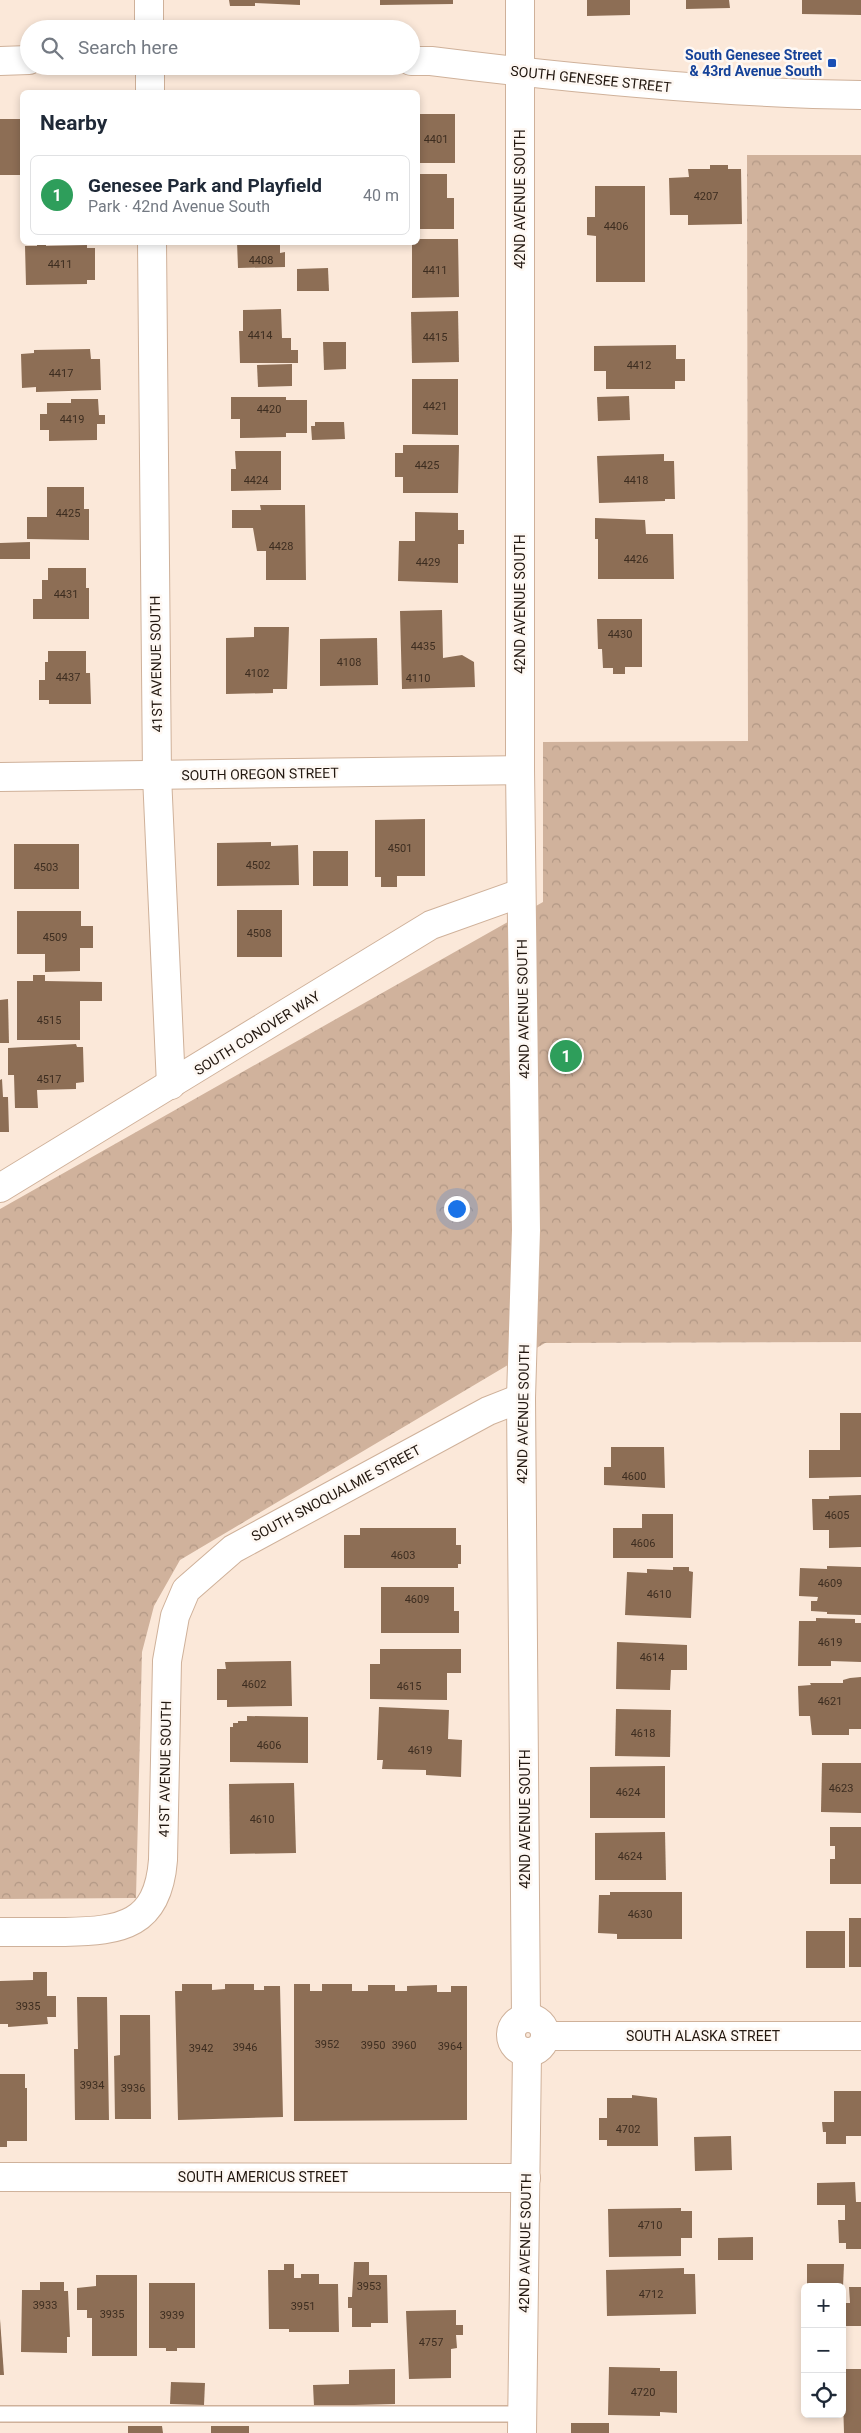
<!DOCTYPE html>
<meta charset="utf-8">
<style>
:root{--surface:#fff;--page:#f2f2f3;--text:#1f2937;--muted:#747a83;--line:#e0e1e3;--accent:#ea580c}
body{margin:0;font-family:Roboto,sans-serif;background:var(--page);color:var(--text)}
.controls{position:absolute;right:15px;bottom:15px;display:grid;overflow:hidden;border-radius:8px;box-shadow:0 2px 8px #0003}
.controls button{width:45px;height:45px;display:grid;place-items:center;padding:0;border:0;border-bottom:1px solid var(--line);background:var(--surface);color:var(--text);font:25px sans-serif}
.you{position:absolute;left:456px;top:1208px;width:18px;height:18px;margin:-12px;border:4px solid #fff;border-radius:50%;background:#1a73e8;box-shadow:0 0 0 8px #1a73e833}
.badge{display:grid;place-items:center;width:32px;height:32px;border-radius:50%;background:var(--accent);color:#fff;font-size:16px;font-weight:700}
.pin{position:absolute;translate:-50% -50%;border:2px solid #fff;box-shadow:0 1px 5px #0006}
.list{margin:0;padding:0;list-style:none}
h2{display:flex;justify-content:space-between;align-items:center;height:65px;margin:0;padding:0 20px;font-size:21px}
h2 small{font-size:16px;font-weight:400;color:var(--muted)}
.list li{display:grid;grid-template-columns:32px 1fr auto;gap:15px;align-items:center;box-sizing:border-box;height:80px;margin:0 10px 10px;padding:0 10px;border:1px solid var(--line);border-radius:8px}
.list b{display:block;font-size:19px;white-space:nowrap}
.list p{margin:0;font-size:16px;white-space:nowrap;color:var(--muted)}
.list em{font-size:16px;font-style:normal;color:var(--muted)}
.icon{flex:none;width:28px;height:28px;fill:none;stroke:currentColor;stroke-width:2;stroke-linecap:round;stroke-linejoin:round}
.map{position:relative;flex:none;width:861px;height:2433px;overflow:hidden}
.search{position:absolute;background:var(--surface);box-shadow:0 2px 8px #0003;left:20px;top:20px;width:400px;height:55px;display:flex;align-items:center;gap:12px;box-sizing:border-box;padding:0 18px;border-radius:28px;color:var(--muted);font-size:19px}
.panel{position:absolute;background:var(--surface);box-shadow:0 2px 8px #0003;left:20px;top:90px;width:400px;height:155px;border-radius:8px}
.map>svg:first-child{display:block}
</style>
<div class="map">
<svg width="861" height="2433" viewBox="0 0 861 2433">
<defs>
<pattern id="park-crowns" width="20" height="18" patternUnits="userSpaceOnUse" patternTransform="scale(1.25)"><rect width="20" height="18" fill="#d0b29c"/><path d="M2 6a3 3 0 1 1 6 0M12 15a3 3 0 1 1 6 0" fill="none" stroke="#b29885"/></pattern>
</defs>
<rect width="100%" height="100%" fill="#fbe8d9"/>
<!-- park -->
<polygon fill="url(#park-crowns)" points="747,155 861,155 861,1342 545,1343 180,1560 154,1606 142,1652 136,1898 0,1899 0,1209 543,902 543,742 748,741"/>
<!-- building -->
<g fill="#8d6e55">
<polygon points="229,0 300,0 300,5 255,3 255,6 230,6"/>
<polygon points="380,0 453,0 453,4 380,5"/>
<polygon points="587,0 630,0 630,15 587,16"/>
<polygon points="686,0 729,0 730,8 686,9"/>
<polygon points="802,0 861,0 861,15 802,14"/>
<rect x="418" y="114" width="37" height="49"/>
<rect x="0" y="119" width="22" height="56"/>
<polygon points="710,165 728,165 728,169 741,169 742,224 688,225 688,215 670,215 669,178 689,177 688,169 710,169"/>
<polygon points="418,174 447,174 447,198 454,198 454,229 418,229"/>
<polygon points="595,186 645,186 645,282 596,282 596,236 587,235 587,217 595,217"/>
<polygon points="418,239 458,239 459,297 412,298 412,242 418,242"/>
<polygon points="37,242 46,242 46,246 87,245 87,248 95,248 95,280 87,280 87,284 26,285 25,246 37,246"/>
<polygon points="237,242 280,242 280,253 285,252 285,267 238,268"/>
<polygon points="328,268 329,291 297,291 297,269"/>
<polygon points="281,309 282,338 291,338 291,350 298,350 298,363 240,363 239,331 243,331 243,310"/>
<polygon points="458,311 459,362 412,363 411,312"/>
<polygon points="323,342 346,342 346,369 324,370"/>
<polygon points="676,345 676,359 685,359 685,381 675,381 675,389 606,389 606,371 594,371 594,346"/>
<polygon points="90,349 91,359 100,359 101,390 36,392 36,387 22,388 21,354 34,353 34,350"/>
<polygon points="292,364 292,386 258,387 257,365"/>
<polygon points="412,379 458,379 458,435 412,434"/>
<polygon points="629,396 630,420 598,421 597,397"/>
<polygon points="231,397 286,397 286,400 307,400 307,433 286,433 286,437 240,438 240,419 231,419"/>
<polygon points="71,399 98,399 99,415 105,415 105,424 97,424 97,440 49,441 49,430 40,430 40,414 47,414 47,403 71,403"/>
<polygon points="315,422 344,422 345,439 312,440 311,426 315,426"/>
<polygon points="403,445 459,445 458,493 403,493 403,477 395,477 395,453 403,453"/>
<polygon points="235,451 281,451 281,490 231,491 231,469 236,469"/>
<polygon points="664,454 664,461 674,461 675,499 665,499 665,501 599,503 597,456"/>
<polygon points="47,487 84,487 84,509 89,509 89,540 27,539 27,517 47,517"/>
<polygon points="260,505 305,505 306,580 266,580 266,551 257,551 253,528 232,528 232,510 261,510"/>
<polygon points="415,512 458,513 458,530 464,530 464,544 458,544 458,583 398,581 399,541 415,541"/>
<polygon points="595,518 645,520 646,534 673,534 674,579 598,579 598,539 595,539"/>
<polygon points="30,542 30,559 0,559 0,543"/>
<polygon points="48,568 86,568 86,588 89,588 89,619 33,619 33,599 42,599 42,580 48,580"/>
<polygon points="442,610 443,658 462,655 474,662 475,687 402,689 400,611"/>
<polygon points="597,619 642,619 642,667 625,667 625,674 613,674 613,668 603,668 602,649 598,649"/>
<polygon points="254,627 289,627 287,689 273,689 273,693 226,694 226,638 254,637"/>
<polygon points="377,638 378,685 320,686 320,639"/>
<polygon points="48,651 86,651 86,673 90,673 91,704 49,704 49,700 39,700 39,680 45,680 45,662 48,662"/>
<polygon points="425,819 425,876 397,876 397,887 381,887 381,877 375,877 375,820"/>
<polygon points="271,842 271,846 298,845 299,885 217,886 217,843"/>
<rect x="14" y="844" width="65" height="45"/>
<rect x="313" y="851" width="35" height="35"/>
<rect x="237" y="910" width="45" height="47"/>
<polygon points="17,911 81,911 81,926 93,926 93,948 80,948 80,971 45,972 45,954 17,954"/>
<polygon points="33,975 45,975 45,981 102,982 102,1001 80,1001 80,1040 17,1040 17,981 33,981"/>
<polygon points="8,999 9,1043 0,1043 0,1000"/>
<polygon points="76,1044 77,1047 83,1047 84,1082 76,1083 76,1089 37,1090 38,1108 15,1108 14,1075 8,1075 8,1048"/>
<polygon points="2,1079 3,1097 8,1097 9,1132 0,1132 0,1080"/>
<polygon points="840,1413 861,1413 861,1477 809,1478 809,1450 840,1450"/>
<polygon points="611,1447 664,1447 665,1488 604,1485 604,1467 611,1467"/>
<polygon points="861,1495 861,1547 829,1548 829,1530 813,1530 812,1499 829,1499 829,1496"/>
<polygon points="642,1514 673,1514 673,1558 613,1558 613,1528 642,1528"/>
<polygon points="360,1528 456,1528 456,1545 461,1545 461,1564 458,1564 458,1568 344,1568 344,1535 360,1535"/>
<polygon points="827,1566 861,1567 861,1615 827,1614 827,1612 811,1611 811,1601 817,1601 818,1597 799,1596 800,1568 827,1569"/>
<polygon points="673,1567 689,1567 689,1571 693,1572 691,1618 625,1615 627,1572 647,1573 647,1569 673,1570"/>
<polygon points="381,1587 454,1587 454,1611 459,1611 459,1633 381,1633"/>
<polygon points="816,1618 855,1619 855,1623 861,1623 861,1662 831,1661 831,1666 798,1666 799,1621 816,1621"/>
<polygon points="617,1642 687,1645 687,1670 671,1670 670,1690 616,1689"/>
<polygon points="380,1649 461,1649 461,1673 447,1673 447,1700 370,1699 370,1664 380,1664"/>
<polygon points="291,1661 292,1706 227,1707 227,1700 217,1700 217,1669 226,1669 225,1662"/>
<polygon points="861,1677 861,1729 849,1729 849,1735 812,1735 810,1716 799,1716 798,1686 811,1685 810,1683 843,1683 843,1680 850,1678"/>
<polygon points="379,1707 449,1710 448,1739 462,1740 461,1777 426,1775 426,1770 382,1769 383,1760 377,1760"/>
<polygon points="616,1709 671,1710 670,1757 615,1756"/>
<polygon points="247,1716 308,1717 308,1763 230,1762 230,1727 233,1727 233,1723 238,1723 238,1721 247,1721"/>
<polygon points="822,1763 861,1763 861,1813 821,1812"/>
<polygon points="665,1766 665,1818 590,1818 590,1767"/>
<polygon points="294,1783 296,1853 230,1854 229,1784"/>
<polygon points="830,1827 861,1827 861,1884 830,1884 830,1859 835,1859 835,1846 830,1846"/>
<polygon points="665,1832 666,1880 595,1880 595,1833"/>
<polygon points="610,1892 682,1892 682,1939 617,1939 617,1934 598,1933 599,1895 610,1895"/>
<rect x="849" y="1918" width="12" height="49"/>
<rect x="806" y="1931" width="39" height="37"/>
<polygon points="33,1972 47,1972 47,1996 56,1996 56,2017 47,2017 48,2024 8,2027 8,2024 0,2024 0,1981 33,1980"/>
<polygon points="182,1984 212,1984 212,1990 225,1989 225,1984 254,1984 254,1990 264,1990 264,1986 280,1986 283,2117 178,2120 175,1991 182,1991"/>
<polygon points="294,1984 310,1984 310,1991 322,1991 322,1984 352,1984 352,1991 368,1991 368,1985 395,1985 395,1991 407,1991 407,1986 437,1985 437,1992 451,1992 451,1986 467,1986 467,2120 294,2121"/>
<polygon points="77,1997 107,1997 109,2120 75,2120 74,2049 78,2049"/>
<polygon points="120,2015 150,2015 151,2119 115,2119 114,2056 120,2055"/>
<polygon points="0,2074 25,2074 25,2088 27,2088 27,2141 7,2141 7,2147 0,2147"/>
<polygon points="834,2091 861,2091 861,2136 846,2136 846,2144 826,2144 826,2132 823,2132 822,2122 834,2122"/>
<polygon points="632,2095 657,2098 658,2146 607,2146 607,2140 599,2140 599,2118 607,2118 607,2098 632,2098"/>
<polygon points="731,2136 732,2170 695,2171 694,2137"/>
<polygon points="855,2182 856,2202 861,2202 861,2249 846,2249 846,2243 839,2243 838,2220 845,2220 845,2205 817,2205 817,2183"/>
<polygon points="681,2208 681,2211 692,2211 692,2238 681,2238 681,2256 609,2257 608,2209"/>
<polygon points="753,2237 753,2260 718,2260 718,2238"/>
<polygon points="354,2262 369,2262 369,2275 387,2275 388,2323 371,2323 371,2327 352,2327 352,2308 348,2308 348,2297 352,2297"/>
<polygon points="284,2264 294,2264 294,2278 301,2278 301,2274 319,2274 319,2284 338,2284 339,2332 289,2332 289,2329 269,2329 268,2270 284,2270"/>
<polygon points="807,2264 844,2264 843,2287 807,2287"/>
<polygon points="684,2268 684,2274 695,2274 696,2314 607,2316 606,2270"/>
<polygon points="96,2275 137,2275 137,2356 92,2356 92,2318 87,2318 87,2310 77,2310 77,2288 96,2286"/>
<polygon points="40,2282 64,2282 64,2291 68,2291 70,2337 67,2337 67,2353 21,2352 22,2290 40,2290"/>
<polygon points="149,2283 195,2283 195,2348 177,2348 177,2351 166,2351 166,2348 149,2348"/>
<polygon points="849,2287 861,2287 861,2326 842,2326 842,2303 850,2303"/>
<polygon points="456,2310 456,2325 463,2325 463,2335 456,2335 457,2348 451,2349 451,2378 409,2379 406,2311"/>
<polygon points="0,2319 4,2375 0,2375"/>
<polygon points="609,2367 660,2368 660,2371 677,2371 677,2413 660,2412 660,2416 608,2415"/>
<polygon points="395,2369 395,2404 314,2406 313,2385 349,2384 349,2370"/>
<polygon points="842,2369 861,2369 861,2433 844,2433"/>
<polygon points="171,2382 205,2383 204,2405 170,2404"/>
<rect x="571" y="2423" width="38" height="10"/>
<polygon points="128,2426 162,2426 163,2433 128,2433"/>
<rect x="211" y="2426" width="38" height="7"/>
</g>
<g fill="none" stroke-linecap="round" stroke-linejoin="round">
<defs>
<polyline id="lane" points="0,2414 522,2414"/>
<g id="street">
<polyline points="149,0 149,29"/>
<polyline points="520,0 520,770 526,1230 521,1398 526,2018"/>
<polyline points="150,66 150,92"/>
<polyline points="152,242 157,776 171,1085"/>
<polyline points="0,777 520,770"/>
<polyline points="0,1188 431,925 521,893"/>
<path d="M0,1932C22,1932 43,1932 65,1932C122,1931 158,1925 163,1860L167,1661L175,1616L186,1590L233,1549L488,1411L521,1398"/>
<circle cx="528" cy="2035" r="17"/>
<polyline points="545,2036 861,2036"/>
<polyline points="0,2177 526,2178"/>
<polyline points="522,2433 527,2053"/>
</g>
<g id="secondary">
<polyline points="0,61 29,60"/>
<path d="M411,61H431C574,79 717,93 861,95"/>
</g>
</defs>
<!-- lane casing -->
<use href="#lane" stroke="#cfb19a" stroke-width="18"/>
<!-- street casing -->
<use href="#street" stroke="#cfb19a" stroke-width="30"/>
<!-- secondary casing -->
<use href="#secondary" stroke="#cfb19a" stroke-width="30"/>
<!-- lane -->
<use href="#lane" stroke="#fff" stroke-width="15"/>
<!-- street -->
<use href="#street" stroke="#fff" stroke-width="28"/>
<!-- secondary -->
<use href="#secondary" stroke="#fff" stroke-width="28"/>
</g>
<!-- markers -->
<rect fill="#1a4fb4" stroke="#fef8f3" stroke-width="2" x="827" y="58" width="10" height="10" rx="2.5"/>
<g text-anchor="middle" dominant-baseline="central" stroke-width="5" stroke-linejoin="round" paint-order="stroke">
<!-- number labels -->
<g font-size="11" fill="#3d2d20">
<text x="436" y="139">4401</text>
<text x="706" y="196">4207</text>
<text x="616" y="226">4406</text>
<text x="261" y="260">4408</text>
<text x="60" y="264">4411</text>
<text x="435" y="270">4411</text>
<text x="260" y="335">4414</text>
<text x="435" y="337">4415</text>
<text x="639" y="365">4412</text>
<text x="61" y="373">4417</text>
<text x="435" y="406">4421</text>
<text x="269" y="409">4420</text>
<text x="72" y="419">4419</text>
<text x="427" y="465">4425</text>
<text x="256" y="480">4424</text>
<text x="636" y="480">4418</text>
<text x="68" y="513">4425</text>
<text x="281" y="546">4428</text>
<text x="636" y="559">4426</text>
<text x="428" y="562">4429</text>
<text x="66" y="594">4431</text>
<text x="620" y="634">4430</text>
<text x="423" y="646">4435</text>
<text x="349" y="662">4108</text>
<text x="257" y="673">4102</text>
<text x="68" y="677">4437</text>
<text x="418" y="678">4110</text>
<text x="400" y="848">4501</text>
<text x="258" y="865">4502</text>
<text x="46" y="867">4503</text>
<text x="259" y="933">4508</text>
<text x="55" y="937">4509</text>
<text x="49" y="1020">4515</text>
<text x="49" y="1079">4517</text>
<text x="634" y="1476">4600</text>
<text x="837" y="1515">4605</text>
<text x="643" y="1543">4606</text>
<text x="403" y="1555">4603</text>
<text x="830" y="1583">4609</text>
<text x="659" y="1594">4610</text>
<text x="417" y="1599">4609</text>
<text x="830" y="1642">4619</text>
<text x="652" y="1657">4614</text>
<text x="254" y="1684">4602</text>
<text x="409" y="1686">4615</text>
<text x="830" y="1701">4621</text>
<text x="643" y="1733">4618</text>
<text x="269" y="1745">4606</text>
<text x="420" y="1750">4619</text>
<text x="841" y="1788">4623</text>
<text x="628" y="1792">4624</text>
<text x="262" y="1819">4610</text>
<text x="630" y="1856">4624</text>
<text x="640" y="1914">4630</text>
<text x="28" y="2006">3935</text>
<text x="327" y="2044">3952</text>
<text x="373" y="2045">3950</text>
<text x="404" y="2045">3960</text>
<text x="450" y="2046">3964</text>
<text x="245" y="2047">3946</text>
<text x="201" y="2048">3942</text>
<text x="92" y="2085">3934</text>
<text x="133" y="2088">3936</text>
<text x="628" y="2129">4702</text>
<text x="650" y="2225">4710</text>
<text x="369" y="2286">3953</text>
<text x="651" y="2294">4712</text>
<text x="45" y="2305">3933</text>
<text x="303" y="2306">3951</text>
<text x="112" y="2314">3935</text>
<text x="172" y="2315">3939</text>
<text x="431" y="2342">4757</text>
<text x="643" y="2392">4720</text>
</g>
<!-- transit labels -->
<g font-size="14" font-weight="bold" fill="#164399" stroke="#fef8f3" text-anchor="end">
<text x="822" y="55">South Genesee Street<tspan x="822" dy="16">&amp; 43rd Avenue South</tspan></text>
</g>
<!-- street labels -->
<g font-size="14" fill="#22170f" stroke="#fef8f3">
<text transform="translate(591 79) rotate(6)">SOUTH GENESEE STREET</text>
<text transform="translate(520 199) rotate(-90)">42ND AVENUE SOUTH</text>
<text transform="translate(520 604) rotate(-90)">42ND AVENUE SOUTH</text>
<text transform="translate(156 664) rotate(-91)">41ST AVENUE SOUTH</text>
<text transform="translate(260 774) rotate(-1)">SOUTH OREGON STREET</text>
<text transform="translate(523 1009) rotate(-91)">42ND AVENUE SOUTH</text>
<text transform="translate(257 1033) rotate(-32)">SOUTH CONOVER WAY</text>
<text transform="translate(523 1414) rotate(-89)">42ND AVENUE SOUTH</text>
<text transform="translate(336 1493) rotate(-28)">SOUTH SNOQUALMIE STREET</text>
<text transform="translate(165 1769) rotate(-89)">41ST AVENUE SOUTH</text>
<text transform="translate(525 1819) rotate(-90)">42ND AVENUE SOUTH</text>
<text x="703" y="2036">SOUTH ALASKA STREET</text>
<text x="263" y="2177">SOUTH AMERICUS STREET</text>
<text transform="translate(525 2243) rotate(-89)">42ND AVENUE SOUTH</text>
</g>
</g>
</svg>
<div class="controls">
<button>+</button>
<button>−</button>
<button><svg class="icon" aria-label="locate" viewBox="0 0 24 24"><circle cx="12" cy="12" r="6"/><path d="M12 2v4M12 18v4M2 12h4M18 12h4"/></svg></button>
</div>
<div class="you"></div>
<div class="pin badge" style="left:566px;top:1056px;background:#2e9e5b">1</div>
<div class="search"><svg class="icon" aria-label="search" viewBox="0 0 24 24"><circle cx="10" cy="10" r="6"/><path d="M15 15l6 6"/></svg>Search here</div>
<section class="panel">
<h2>Nearby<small></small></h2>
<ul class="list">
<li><span class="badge" style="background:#2e9e5b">1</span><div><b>Genesee Park and Playfield</b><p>Park · 42nd Avenue South</p></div><em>40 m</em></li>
</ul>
</section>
</div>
